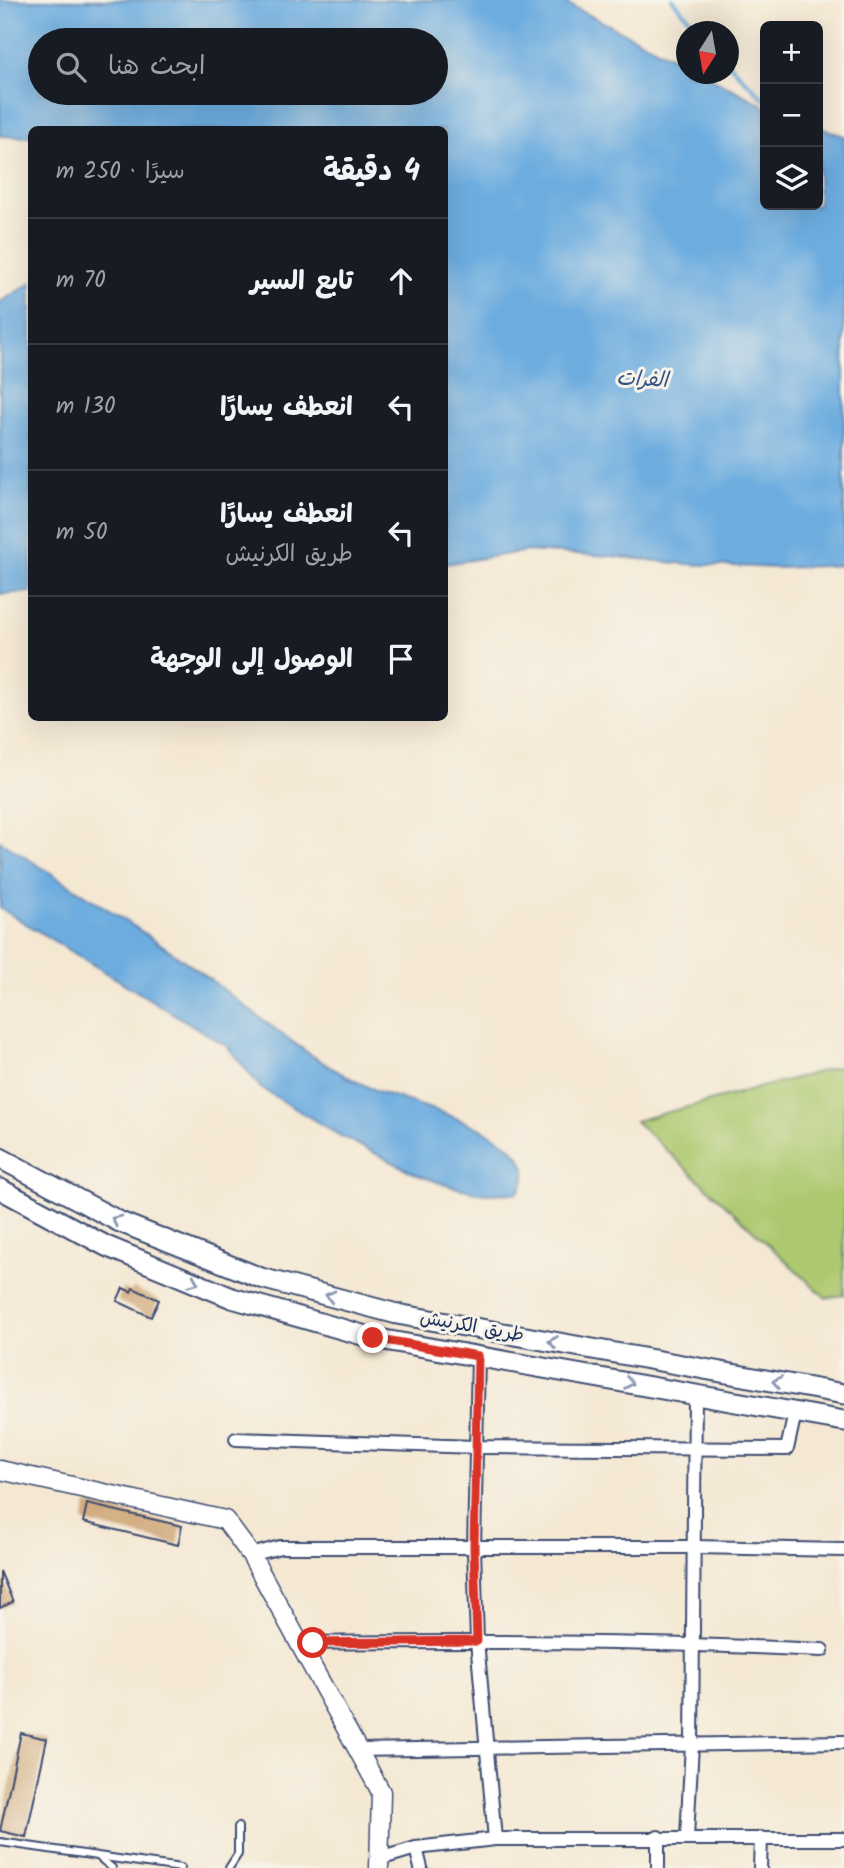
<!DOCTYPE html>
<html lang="ar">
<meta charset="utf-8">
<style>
:root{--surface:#171b24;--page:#242831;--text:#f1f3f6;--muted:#9ea1a6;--line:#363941}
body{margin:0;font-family:Kalam,"Playpen Sans Arabic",sans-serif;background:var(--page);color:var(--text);direction:rtl}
.controls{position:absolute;right:21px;top:21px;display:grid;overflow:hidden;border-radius:10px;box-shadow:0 7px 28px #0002}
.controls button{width:63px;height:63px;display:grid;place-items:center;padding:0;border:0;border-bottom:2px solid var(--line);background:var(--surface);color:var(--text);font:35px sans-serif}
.compass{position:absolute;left:676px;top:21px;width:63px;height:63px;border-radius:50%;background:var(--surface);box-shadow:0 7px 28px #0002;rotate:191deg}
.stop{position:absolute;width:21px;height:21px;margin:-16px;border:5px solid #d93025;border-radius:50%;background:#fff}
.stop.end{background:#d93025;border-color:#fff;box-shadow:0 2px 7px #0008}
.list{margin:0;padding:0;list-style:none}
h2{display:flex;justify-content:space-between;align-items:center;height:91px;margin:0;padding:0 28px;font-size:30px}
h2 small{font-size:23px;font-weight:400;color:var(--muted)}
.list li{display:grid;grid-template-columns:46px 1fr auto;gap:21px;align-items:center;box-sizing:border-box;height:126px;padding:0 28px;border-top:2px solid var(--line)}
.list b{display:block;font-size:26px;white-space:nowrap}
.list p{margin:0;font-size:23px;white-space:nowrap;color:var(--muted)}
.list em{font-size:23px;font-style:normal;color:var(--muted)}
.icon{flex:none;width:38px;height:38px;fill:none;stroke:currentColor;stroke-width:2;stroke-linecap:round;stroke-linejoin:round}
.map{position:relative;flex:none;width:844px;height:1868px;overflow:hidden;direction:ltr}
.search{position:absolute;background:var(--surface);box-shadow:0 7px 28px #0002;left:28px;top:28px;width:420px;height:77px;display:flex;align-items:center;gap:18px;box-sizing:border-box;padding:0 24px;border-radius:38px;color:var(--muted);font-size:26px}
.panel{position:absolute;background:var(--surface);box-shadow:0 7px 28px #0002;left:28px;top:126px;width:420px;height:595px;border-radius:10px;direction:rtl}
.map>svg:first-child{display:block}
</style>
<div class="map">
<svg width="844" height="1868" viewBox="0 0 844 1868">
<rect width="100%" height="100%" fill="#f7f3e8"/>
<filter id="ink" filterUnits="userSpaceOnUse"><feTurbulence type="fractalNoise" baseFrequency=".0143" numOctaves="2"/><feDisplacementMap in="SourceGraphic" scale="14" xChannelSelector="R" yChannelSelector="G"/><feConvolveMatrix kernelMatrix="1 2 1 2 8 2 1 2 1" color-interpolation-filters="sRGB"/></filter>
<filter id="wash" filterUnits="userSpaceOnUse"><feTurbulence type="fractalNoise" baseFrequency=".00686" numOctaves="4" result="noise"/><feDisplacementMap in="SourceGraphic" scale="28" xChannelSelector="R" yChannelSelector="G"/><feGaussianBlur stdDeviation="1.57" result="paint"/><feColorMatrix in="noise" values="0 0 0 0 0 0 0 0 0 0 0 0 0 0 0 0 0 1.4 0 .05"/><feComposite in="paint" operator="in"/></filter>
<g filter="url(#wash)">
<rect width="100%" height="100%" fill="#f4e8d3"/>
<!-- green -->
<polygon fill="#adc970" stroke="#647c67" stroke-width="2" points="844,1065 844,1295 826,1298 635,1121"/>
<!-- water -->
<g fill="#6cacdf" stroke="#446e9e" stroke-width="2" fill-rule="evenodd">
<path d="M0,0H560L686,64V74H704L765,106V205H818V127L844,136V565L778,568L686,564L609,556L527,551L445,564L444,130H32L31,137L0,136ZM436,40V93H40V40Z"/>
<polygon points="31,283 31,592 0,594 0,302"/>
<path d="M0,841C67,884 136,925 200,972C256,1013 311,1063 375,1090C406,1103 563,1139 517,1193L485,1194L449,1186L418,1175L339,1135L261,1088L228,1047L0,908Z"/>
</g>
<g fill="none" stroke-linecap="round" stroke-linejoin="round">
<!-- stream -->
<g stroke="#6cacdf" stroke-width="4.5">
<polyline points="673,0 701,32"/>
<polyline points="728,63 765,100"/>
</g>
</g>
<g id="blocks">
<!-- building -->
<g fill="#d1ab7e">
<polygon points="123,1288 131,1292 133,1288 159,1300 151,1317 117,1301"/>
<polygon points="87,1504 182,1526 178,1545 83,1522"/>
<polygon points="0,1571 13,1602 0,1608"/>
<polygon points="21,1733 47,1739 26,1837 0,1831"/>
</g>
</g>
</g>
<g filter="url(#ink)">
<use href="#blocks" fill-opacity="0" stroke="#3c4b70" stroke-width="2"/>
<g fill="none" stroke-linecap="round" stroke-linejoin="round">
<defs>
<g id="lane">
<polyline points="0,1842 181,1868"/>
<polyline points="100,1858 112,1868"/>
<polyline points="229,1868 238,1854 238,1827"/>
</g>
<g id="street">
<polyline points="478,1356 474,1548 477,1641 495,1839"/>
<polyline points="236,1439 476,1447 787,1449 795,1413"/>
<polyline points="251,1555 280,1547 694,1547 844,1550"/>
<path d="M299,1643C473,1641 647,1641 822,1650"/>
<polyline points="358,1750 844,1742"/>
<polyline points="658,1837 658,1868"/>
<polyline points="687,1837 692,1744 695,1395"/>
<polyline points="416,1848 421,1868"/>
<polyline points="379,1859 416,1848 495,1839 844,1839"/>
<polyline points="760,1868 761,1838"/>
</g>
<polyline id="secondary" points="0,1470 225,1520 251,1555 381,1792 379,1868"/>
<g id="primary">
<polyline points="0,1158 120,1222 261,1278 397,1314 844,1394"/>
<polyline points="0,1189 106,1246 232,1298 373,1338 844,1421"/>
</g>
</defs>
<!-- lane casing -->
<use href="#lane" stroke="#3c4b70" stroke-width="10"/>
<!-- street casing -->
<use href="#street" stroke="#3c4b70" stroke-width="16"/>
<!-- secondary casing -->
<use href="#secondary" stroke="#3c4b70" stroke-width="21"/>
<!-- primary casing -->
<use href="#primary" stroke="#3c4b70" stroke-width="23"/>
<!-- lane -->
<use href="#lane" stroke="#fff" stroke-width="6"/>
<!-- street -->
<use href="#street" stroke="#fff" stroke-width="12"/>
<!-- secondary -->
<use href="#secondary" stroke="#fff" stroke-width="18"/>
<!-- primary -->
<use href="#primary" stroke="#fff" stroke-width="19"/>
</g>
<!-- one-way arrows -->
<defs><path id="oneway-chevron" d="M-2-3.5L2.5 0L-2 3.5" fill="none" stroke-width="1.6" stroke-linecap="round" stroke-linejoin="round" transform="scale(1.75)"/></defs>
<g stroke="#8d97ae">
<use href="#oneway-chevron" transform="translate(116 1220) rotate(-154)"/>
<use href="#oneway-chevron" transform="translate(194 1282) rotate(23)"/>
<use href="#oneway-chevron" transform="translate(330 1296) rotate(-165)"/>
<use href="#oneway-chevron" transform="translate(553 1342) rotate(-170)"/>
<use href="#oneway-chevron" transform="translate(777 1382) rotate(-170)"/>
<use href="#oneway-chevron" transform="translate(629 1383) rotate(10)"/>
</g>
</g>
<g fill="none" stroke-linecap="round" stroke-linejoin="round" filter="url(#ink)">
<!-- route -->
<polyline stroke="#d93025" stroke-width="9" points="313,1643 477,1641 474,1548 478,1356 373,1338"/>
</g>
<g text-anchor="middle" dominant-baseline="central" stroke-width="6" stroke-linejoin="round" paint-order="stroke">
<!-- street labels -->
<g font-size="19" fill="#1b2f5e" stroke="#f7f3e8">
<text transform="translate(472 1327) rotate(10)">طريق الكرنيش</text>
</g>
<!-- water labels -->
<g font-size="21" font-style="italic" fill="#335485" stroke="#f7f3e8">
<text transform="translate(642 380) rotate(3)">الفرات</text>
</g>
</g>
</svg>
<div class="controls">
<button>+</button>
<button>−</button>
<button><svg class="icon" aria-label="layers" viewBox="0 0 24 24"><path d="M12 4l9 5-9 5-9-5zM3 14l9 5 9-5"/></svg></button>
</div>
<svg class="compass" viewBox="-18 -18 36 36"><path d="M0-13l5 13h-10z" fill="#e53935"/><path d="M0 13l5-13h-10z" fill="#9ea1a6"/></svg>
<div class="stop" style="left:313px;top:1643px"></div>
<div class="stop end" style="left:373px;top:1338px"></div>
<div class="search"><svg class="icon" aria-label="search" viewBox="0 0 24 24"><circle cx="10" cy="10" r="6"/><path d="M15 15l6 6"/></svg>ابحث هنا</div>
<section class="panel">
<h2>4 دقيقة<small>سيرًا · 250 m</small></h2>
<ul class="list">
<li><svg class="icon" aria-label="ahead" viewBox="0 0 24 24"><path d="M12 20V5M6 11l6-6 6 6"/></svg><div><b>تابع السير</b></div><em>70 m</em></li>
<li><svg class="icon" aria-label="left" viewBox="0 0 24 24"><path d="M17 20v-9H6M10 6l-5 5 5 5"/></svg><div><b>انعطف يسارًا</b></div><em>130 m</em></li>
<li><svg class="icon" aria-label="left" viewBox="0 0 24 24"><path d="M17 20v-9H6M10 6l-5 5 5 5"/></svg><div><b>انعطف يسارًا</b><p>طريق الكرنيش</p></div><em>50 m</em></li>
<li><svg class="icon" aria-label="arrive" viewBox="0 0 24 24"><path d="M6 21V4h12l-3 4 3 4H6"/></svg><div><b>الوصول إلى الوجهة</b></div></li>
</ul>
</section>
</div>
